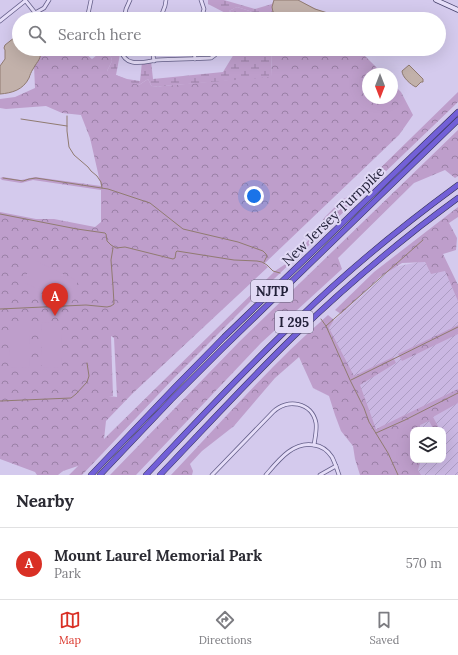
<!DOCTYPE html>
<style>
:root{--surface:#fff;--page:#f7f7f7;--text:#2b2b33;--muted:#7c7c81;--line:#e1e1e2;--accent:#d93025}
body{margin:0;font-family:Lora,serif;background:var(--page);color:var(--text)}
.controls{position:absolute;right:12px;bottom:12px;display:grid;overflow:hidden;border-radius:8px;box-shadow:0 4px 16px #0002}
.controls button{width:36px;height:36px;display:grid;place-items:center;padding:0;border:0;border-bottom:1px solid var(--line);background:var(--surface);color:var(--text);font:20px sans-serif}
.compass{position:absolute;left:362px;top:68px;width:36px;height:36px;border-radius:50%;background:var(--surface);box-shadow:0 4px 16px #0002;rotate:180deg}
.you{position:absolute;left:254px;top:196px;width:14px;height:14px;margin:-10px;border:3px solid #fff;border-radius:50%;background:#1a73e8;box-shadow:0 0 0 6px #1a73e833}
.badge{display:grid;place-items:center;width:26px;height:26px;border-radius:50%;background:var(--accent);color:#fff;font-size:13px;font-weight:700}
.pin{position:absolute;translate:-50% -33px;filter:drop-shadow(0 1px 2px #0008)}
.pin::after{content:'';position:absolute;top:21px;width:14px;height:12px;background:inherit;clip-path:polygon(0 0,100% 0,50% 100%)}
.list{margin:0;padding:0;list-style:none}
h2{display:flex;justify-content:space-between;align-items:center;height:52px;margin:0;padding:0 16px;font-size:17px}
h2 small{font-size:13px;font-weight:400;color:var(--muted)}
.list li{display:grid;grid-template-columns:26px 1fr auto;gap:12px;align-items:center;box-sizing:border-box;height:72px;padding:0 16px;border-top:1px solid var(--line)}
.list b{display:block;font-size:15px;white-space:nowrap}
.list p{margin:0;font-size:13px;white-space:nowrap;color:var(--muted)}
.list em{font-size:13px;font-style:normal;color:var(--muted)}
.icon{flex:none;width:22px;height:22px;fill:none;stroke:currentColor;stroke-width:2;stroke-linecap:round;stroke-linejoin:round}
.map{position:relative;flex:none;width:458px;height:475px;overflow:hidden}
.search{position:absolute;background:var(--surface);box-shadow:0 4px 16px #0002;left:12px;right:12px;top:12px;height:44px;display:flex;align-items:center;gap:10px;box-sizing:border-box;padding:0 14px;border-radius:22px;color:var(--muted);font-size:15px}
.sheet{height:124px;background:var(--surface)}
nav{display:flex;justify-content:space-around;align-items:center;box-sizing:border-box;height:56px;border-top:1px solid var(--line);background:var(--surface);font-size:11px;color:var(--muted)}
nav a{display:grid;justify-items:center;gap:2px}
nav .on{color:var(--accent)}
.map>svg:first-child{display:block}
</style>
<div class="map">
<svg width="458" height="475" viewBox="0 0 458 475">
<defs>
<pattern id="farmland-furrows" width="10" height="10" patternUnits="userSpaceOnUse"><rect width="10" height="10" fill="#cab7e2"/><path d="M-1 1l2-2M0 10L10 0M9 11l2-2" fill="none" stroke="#ad9dc3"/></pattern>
<pattern id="forest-crowns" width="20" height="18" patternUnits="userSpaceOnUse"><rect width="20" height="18" fill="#be9ecb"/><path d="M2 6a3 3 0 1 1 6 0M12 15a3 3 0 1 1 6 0" fill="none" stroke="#9a80a6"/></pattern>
<pattern id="wetland-marsh" width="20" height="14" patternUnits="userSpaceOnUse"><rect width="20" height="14" fill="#be9ecb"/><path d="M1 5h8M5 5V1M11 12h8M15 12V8" fill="none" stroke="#9a80a6"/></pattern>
</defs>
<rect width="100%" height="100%" fill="#d4caed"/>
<!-- farmland -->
<polygon fill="url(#farmland-furrows)" points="424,261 431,273 446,269 458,294 458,475 420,475 415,467 419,460 443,460 443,430 421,430 418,424 392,425 372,429 328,326 394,267"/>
<!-- forest -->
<g fill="url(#forest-crowns)" fill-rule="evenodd">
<polygon points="237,7 275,19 246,19 229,11"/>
<path d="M41,49H69L74,55L86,54L92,59L102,51L110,53L112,61L107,71L139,85L148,79L152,87L271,76L272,49H358L383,74H368V98H392V83L401,92L413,115L399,135L264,264L268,267L132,394L106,421L104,439L275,271L296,257L325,217L343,199L363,191L364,184L458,92V102L250,302L174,378L82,475H69L78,466L63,471L58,475H37L35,472L0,459V212L36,219H54L95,227L101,222V190L33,180L21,183L2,180L0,178L3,177L21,180L35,177L101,186L90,138L81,115L62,113L46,106L6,109L0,108V99L15,97L35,88L34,66ZM111,336L114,338L117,397L109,396H113Z"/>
<polygon points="458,130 458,176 455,178 445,170 414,183 338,258 342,269 261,343 136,475 110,475 239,342"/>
<polygon points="458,207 458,217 449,223 457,238 456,250 443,254 458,285 458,301 445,271 431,274 425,262 402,263 380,277 341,314 335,310 374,272"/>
<path d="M328,315L334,320L329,328L354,376L393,357L396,363L360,385L376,429L458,389V403L433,417L440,430H434L429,421L420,425V430H413V460H421L418,470L421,475H360L355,459L353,446L341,431L335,415L329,396L313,388L299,357L275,378L234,426L202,451L190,464L193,471L192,475H171C222,421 272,364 328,315Z"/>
<polygon points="458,325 458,334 402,361 398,354"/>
</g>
<!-- wetland -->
<g fill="url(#wetland-marsh)">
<polygon points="208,0 224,0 255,9 272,4 274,0 297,0 337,19 285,14 284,19 275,19 237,7 229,11 246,19 237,19 208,4"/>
<polygon points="237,49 272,49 271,77 152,87 148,79 139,85 110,76 107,71 112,61 110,53 120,54 116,75 127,79 140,81 142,62 151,61 153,79 223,72"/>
</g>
<!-- pitch -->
<g fill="#be9ecb">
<polygon points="34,260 78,281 68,303 23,282"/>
<polygon points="61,322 62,367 42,368 41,323"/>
<polygon points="9,323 29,323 30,367 10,368"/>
</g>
<!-- water -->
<g fill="#c2b1aa" stroke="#907b71">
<polygon points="274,0 298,0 315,9 334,15 339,19 292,19 283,13 276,13 273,12 272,7"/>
<path d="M19,34V49H41C41,60 38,60 33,69C31,72 30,75 29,78C23,90 12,93 0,94V66L5,59V50L4,48L5,45Z"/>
<path d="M409,65L423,79V82H421L416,87C411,85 402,77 402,71Z"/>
</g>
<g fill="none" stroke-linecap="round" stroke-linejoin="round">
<!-- stream -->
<g stroke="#907b71" stroke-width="1">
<polyline points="67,116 67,131 69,147 74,155 88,167 91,171 97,176 101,182 102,188"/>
<polyline points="21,119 67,126"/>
<polyline points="3,178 23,181 29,179 36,178 108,189 150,203 183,229 238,242 263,251 266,254 267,256 264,262"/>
<polyline points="0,214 77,229 105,233 106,234 107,241 111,245 116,248 125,247 173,259 175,258 176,252 177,251 234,260 257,261 262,262 267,265 273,271 280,273"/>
<polyline points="0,309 86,305 107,307 111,306 114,304 113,286 111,260 113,248"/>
<polyline points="321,319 326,326 350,380 364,408 369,422 388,453 398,475"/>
<polyline points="326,326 423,240"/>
<polyline points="351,380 458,327"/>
<polyline points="0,401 71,398 76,394 87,382 89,376 87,363"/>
<polyline points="376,433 405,420 458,393"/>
</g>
<defs>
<g id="street">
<polyline points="25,0 40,19"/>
<polyline points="35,13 44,8 49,0"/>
<polyline points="87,19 91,0"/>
<polyline points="124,19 126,9 130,0"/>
<polyline points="160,19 165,6 166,0"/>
<polyline points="201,19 204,9 201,0"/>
<polyline points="0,21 25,1"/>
<path d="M120,49C122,55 126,61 132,62C140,64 150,61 157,60C175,59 193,59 211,58L215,55L219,49"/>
<polyline points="194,49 195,59"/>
<polyline points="154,61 153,55 154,49"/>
<path d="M212,475L273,412C287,398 312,402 316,423C317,430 315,438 314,445"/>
<path d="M266,475C278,461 293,441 314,445C322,446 328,451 332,457C335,463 337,469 339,475"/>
<polyline points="320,475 336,466"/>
</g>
<polyline id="secondary" points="436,0 458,10"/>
<g id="highway">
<polyline points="91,475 175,387 224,337 458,112"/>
<polyline points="100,475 171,400 222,349 458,120"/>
<path d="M146,475C196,422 245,369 298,319C348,270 402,226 458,185"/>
<path d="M160,475C204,429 247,382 293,337C345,287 400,240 458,198"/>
</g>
</defs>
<!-- street casing -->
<use href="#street" stroke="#645f89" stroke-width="4.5"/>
<!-- secondary casing -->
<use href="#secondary" stroke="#46426b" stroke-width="5.5"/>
<!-- highway casing -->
<use href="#highway" stroke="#353257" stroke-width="6"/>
<!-- street -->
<use href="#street" stroke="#e5ddf8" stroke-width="3"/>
<!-- secondary -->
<use href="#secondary" stroke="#e5ddf8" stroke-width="4"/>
<!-- highway -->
<use href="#highway" stroke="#7260d7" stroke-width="5"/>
</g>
<g text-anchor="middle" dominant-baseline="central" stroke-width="4" stroke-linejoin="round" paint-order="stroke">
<!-- shield labels -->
<g fill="#e1d9f5" stroke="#5c5872" stroke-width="1">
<rect x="251" y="280" width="42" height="22" rx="3"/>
<rect x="275" y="311" width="38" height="22" rx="3"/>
</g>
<g font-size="13" font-weight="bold" fill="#23213a">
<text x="272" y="291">NJTP</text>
<text x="294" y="322">I 295</text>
</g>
<!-- street labels -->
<g font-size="14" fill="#23213a" stroke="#e1d9f5">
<text transform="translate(333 216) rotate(-44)">New Jersey Turnpike</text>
</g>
</g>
</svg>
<div class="controls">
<button><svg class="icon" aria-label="layers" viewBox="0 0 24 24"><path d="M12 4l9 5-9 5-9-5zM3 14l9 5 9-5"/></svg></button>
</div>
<svg class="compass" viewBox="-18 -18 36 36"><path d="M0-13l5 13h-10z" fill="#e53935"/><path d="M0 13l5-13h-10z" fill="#7c7c81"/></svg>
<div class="you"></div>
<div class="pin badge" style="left:55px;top:316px">A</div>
<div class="search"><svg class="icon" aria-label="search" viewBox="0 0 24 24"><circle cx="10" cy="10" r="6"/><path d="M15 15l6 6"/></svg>Search here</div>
</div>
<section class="sheet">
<h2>Nearby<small></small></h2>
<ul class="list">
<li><span class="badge">A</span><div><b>Mount Laurel Memorial Park</b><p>Park</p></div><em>570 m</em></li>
</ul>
</section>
<nav>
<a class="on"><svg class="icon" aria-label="map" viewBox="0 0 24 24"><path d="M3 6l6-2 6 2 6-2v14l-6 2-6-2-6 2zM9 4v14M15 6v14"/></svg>Map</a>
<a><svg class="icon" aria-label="directions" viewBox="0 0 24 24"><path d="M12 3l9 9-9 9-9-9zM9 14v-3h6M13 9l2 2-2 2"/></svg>Directions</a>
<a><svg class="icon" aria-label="saved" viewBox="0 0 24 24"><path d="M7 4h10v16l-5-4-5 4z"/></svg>Saved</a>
</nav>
